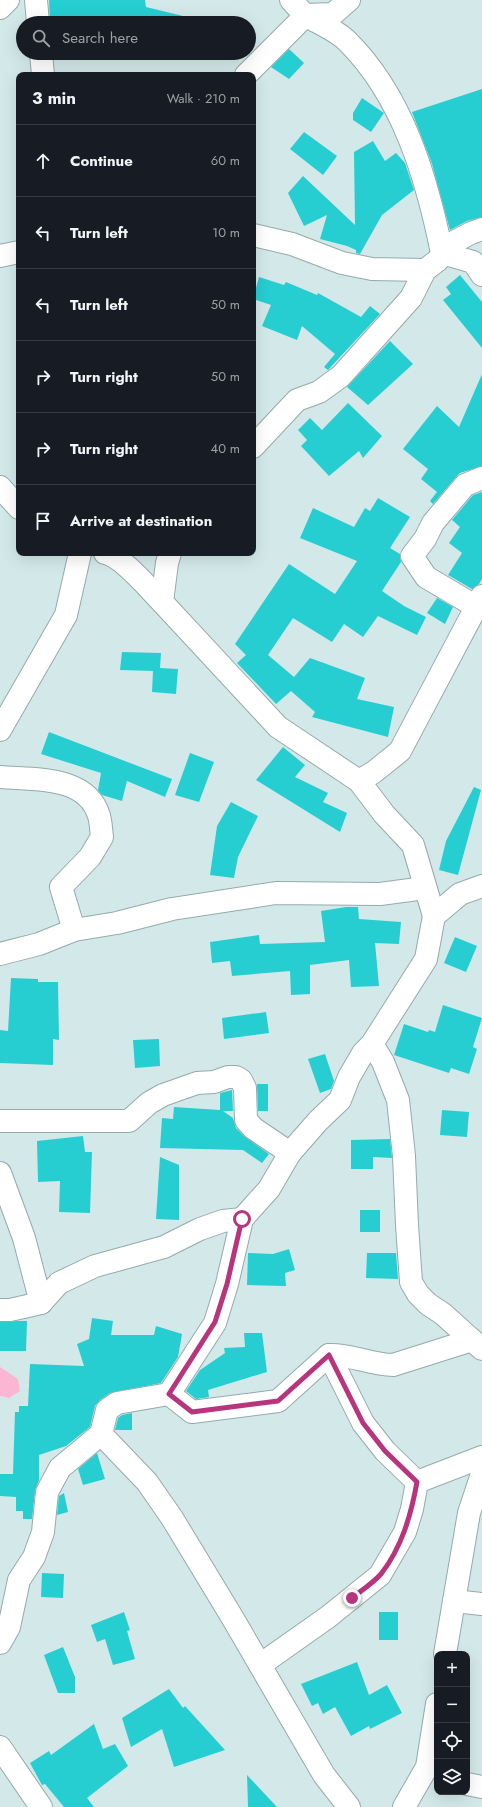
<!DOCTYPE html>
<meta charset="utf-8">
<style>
:root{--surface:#171b24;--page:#20242c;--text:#f1f3f6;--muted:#9ea1a6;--line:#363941}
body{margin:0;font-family:Jost,sans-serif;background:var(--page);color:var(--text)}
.controls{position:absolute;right:12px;bottom:12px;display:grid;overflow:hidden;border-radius:8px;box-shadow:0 4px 16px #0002}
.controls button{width:36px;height:36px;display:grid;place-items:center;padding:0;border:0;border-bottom:1px solid var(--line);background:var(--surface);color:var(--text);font:20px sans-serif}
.stop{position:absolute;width:12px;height:12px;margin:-9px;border:3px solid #b7357d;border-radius:50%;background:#fff}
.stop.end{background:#b7357d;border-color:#fff;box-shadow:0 1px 4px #0008}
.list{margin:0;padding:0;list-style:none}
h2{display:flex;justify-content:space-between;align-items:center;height:52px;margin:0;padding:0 16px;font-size:17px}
h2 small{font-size:13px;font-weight:400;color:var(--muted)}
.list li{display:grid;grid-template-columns:26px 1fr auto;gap:12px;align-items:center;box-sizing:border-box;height:72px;padding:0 16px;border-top:1px solid var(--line)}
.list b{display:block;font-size:15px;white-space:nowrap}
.list em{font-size:13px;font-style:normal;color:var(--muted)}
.icon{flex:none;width:22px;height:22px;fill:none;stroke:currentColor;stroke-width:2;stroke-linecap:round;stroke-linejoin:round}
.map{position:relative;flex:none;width:482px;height:1807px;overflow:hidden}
.search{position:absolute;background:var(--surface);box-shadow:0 4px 16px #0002;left:16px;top:16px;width:240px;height:44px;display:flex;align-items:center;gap:10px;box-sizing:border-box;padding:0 14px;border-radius:22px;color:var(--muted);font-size:15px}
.panel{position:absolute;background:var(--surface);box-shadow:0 4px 16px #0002;left:16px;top:72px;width:240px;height:484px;border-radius:8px}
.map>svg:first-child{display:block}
</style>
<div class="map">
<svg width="482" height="1807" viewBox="0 0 482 1807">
<rect width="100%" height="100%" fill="#d3e9e9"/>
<!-- green -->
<polygon fill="#fbb6d4" points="0,1367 18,1379 20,1391 9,1398 0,1396"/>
<!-- building -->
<g fill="#26ced2">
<polygon points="49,0 145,0 146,7 183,16 182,23 50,23"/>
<polygon points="289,49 304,63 289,79 271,67"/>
<polygon points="482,89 482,217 467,221 450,230 432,164 412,112"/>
<polygon points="362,98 384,113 371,132 353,120 353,113"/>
<polygon points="304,132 337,156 323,175 290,149"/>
<polygon points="373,141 385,161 396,153 405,163 414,190 382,215 360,254 356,253 356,250 347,246 320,239 327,215 304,226 288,193 303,176 355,225 354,152"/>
<polygon points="460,275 482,302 482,348 443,300 451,294 446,287"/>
<polygon points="259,277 284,285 286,282 317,295 318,293 361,317 370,306 380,314 328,370 324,367 335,354 302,326 297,340 262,326 271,305 253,299"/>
<polygon points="390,341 413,364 368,405 347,387"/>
<polygon points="482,374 482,466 460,473 456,477 433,504 430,501 437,492 421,479 428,469 403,449 437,406 459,427"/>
<polygon points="348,403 382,436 363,458 359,451 329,476 301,446 307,440 298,430 310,418 322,430"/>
<polygon points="482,492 482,579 479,584 472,589 448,575 462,553 449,543 460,527 452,520 473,495"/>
<polygon points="378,498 410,517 390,548 400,554 401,562 382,591 404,606 426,617 417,635 378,616 363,637 344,624 332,642 293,618 268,655 294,677 310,658 365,678 357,699 394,707 388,737 312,717 315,712 291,691 276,704 237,663 246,655 235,644 289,564 335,594 357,561 300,538 313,508 354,527 365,508 370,511"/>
<polygon points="437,598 453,607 445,624 427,613"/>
<polygon points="122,652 161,653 160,668 178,669 176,694 152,692 153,671 120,670"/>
<polygon points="49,732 172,779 165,797 127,781 122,801 102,795 98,790 101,773 41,754"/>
<polygon points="283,747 305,765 295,777 328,793 323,802 347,813 340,832 256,780"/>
<polygon points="190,753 214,762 199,802 175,795"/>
<polygon points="474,787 481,790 458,875 439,870 446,841"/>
<polygon points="231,802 258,816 238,857 234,878 210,875 217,826"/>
<polygon points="346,907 358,907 359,919 401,922 399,944 375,943 379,986 351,987 349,960 310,965 310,994 291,995 290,971 232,976 230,961 212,963 210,942 259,935 260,944 325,942 321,911"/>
<polygon points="455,937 477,946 466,972 444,963"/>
<polygon points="11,978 38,979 38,982 58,982 59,1040 53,1039 53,1065 0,1063 0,1030 8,1031"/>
<polygon points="443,1005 482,1018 473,1047 477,1049 469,1074 451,1068 449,1073 394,1055 404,1024 428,1032 429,1030 435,1032"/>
<polygon points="266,1012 269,1033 224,1039 222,1018"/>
<polygon points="159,1039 160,1066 135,1068 133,1040"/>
<polygon points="325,1054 334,1081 331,1089 320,1093 308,1059"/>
<polygon points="257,1084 268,1084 268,1111 258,1111"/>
<polygon points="232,1090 233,1111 223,1111 233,1118 236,1128 244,1136 269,1154 262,1163 243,1150 160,1148 162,1118 173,1119 174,1107 220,1110 220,1093"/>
<polygon points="442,1110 469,1112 467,1137 440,1135"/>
<polygon points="83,1136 85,1152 92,1152 90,1213 59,1212 60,1181 38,1182 37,1141"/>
<polygon points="390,1139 392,1158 373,1157 373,1169 351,1169 351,1140"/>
<polygon points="160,1157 179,1165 179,1220 156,1219"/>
<rect x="360" y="1210" width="20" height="22"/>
<polygon points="289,1249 295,1270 285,1273 286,1286 247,1285 248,1253 273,1254"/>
<polygon points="367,1253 396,1253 398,1279 366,1278"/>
<polygon points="92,1318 113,1321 111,1335 154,1335 156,1326 182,1334 178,1357 161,1383 110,1393 100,1400 95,1406 90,1427 66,1446 39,1455 39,1480 35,1491 32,1519 23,1519 23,1511 16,1511 16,1497 0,1496 0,1474 13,1474 15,1412 19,1412 19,1406 28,1406 30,1364 84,1366 77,1344 89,1339"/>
<polygon points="18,1321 27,1321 26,1351 0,1351 0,1322"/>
<polygon points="244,1333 262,1333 267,1372 208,1390 209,1397 196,1399 186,1391 200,1370 225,1353 224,1348 245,1347"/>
<polygon points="132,1413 132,1430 115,1430 118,1418 122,1415"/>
<polygon points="97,1453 105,1479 83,1485 78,1469"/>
<polygon points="64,1493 68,1512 57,1515 59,1496"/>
<polygon points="42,1573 64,1574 63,1598 41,1597"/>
<polygon points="124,1612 130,1630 127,1631 135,1659 113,1665 105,1639 97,1642 91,1625"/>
<rect x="379" y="1612" width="19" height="28"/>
<polygon points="63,1647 75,1677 75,1693 58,1693 44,1655"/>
<polygon points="357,1662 369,1695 387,1685 402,1713 370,1729 369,1726 351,1736 335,1707 323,1714 318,1703 312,1706 301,1684"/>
<polygon points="169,1689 183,1708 185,1706 225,1750 174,1767 162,1729 131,1747 122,1718"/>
<polygon points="94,1724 103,1749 115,1744 128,1766 87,1798 94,1807 64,1807 45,1784 42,1785 30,1763 49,1751 51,1755"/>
<polygon points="247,1775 277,1807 248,1807"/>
</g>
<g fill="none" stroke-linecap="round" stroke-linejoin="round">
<defs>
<g id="street">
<polyline points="36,0 38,23"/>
<path d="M291,0C296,6 302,12 308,17C321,24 337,31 347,41C403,96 427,179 442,253L473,262L482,275"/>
<polyline points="0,8 8,0"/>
<polyline points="41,53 43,75"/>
<polyline points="246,75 306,15 333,14 349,0"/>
<polyline points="253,235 292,244 342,263 372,269 425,270"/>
<polyline points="0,256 19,252"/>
<polyline points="253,447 297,400 319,392 341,376 411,298 425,270 437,261 452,243 471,233 482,229"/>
<polyline points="0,487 19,508"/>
<path d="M105,553C122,556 149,589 162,602"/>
<polyline points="170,553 167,563 162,602 278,727 359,781 384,814 413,845 434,916"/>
<polyline points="475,606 426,577 412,556 425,539 433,523 465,485 482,478"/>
<polyline points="0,730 66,615 80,553"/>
<path d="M0,777C34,780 87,775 99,816C101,822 101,830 102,837L90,857L61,887L74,930"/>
<polyline points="359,781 374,772 400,751 482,596"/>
<polyline points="0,954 39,944 74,930 117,923 172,909 276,893 380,894 425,888"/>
<polyline points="372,1044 383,1062 398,1100 404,1156 407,1225 411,1282 418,1294 428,1304 443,1314 482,1349"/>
<polyline points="0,1121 129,1121 149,1103 163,1095 197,1083 214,1082 228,1077 236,1077 241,1080 245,1088 246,1120 253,1128 290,1153"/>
<polyline points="0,1173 24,1238 41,1303 59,1283 95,1266 164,1247 200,1229 223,1221 242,1219"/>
<polyline points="0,1310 10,1310 41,1303"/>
<polyline points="329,1355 363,1423 385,1451 417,1482"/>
<path d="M169,1394L192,1412L278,1401L329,1355C351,1354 371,1365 393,1365L472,1340"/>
<polyline points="101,1434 147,1482 172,1518 232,1617 324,1775 349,1807"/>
<polyline points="454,1601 482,1604"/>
<polyline points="0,1643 9,1627 19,1580 34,1557 43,1532 47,1492 60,1468 101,1434 107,1410 117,1403 169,1394 215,1323 227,1284 242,1219 269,1189 290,1153 318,1121 340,1100 349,1077 363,1053 372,1044 426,959 434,916 460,894 482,886"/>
<polyline points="445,1654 469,1513 482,1474"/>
<polyline points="260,1665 328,1617 380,1575 405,1532 412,1509 417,1482 482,1457"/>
<polyline points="0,1747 41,1807"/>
<polyline points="467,1784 482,1787"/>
<polyline points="404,1807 427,1767 437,1704"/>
</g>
</defs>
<!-- street casing -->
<use href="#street" stroke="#95aaaa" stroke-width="24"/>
<!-- street -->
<use href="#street" stroke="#fff" stroke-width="22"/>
</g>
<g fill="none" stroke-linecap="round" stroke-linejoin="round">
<!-- route -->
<path stroke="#b7357d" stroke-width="5" d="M242,1219L227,1284L215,1322L169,1394L192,1412L278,1401L329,1355L363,1423L385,1451L417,1482C411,1515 402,1547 381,1574C373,1583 361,1591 352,1598"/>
</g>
</svg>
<div class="controls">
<button>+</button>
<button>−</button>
<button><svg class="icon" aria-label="locate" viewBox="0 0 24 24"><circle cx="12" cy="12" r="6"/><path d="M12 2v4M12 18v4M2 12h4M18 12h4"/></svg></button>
<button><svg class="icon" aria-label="layers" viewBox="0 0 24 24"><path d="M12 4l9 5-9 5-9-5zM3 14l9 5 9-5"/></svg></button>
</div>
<div class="stop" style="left:242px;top:1219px"></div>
<div class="stop end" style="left:352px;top:1598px"></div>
<div class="search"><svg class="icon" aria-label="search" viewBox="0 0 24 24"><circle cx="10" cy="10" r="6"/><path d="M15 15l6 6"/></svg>Search here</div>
<section class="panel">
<h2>3 min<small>Walk · 210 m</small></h2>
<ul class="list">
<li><svg class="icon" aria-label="ahead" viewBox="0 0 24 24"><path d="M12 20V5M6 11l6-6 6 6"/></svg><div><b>Continue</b></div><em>60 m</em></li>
<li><svg class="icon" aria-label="left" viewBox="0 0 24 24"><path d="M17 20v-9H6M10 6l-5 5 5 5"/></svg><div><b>Turn left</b></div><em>10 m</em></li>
<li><svg class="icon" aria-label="left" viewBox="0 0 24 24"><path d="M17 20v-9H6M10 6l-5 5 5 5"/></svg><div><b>Turn left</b></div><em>50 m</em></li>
<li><svg class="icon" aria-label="right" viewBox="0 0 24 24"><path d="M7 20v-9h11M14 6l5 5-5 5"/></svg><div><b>Turn right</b></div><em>50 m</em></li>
<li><svg class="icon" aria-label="right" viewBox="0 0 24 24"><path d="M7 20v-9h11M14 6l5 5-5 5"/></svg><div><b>Turn right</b></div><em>40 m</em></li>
<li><svg class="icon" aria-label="arrive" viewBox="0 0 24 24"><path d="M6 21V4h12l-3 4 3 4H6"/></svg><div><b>Arrive at destination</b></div></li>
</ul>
</section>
</div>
